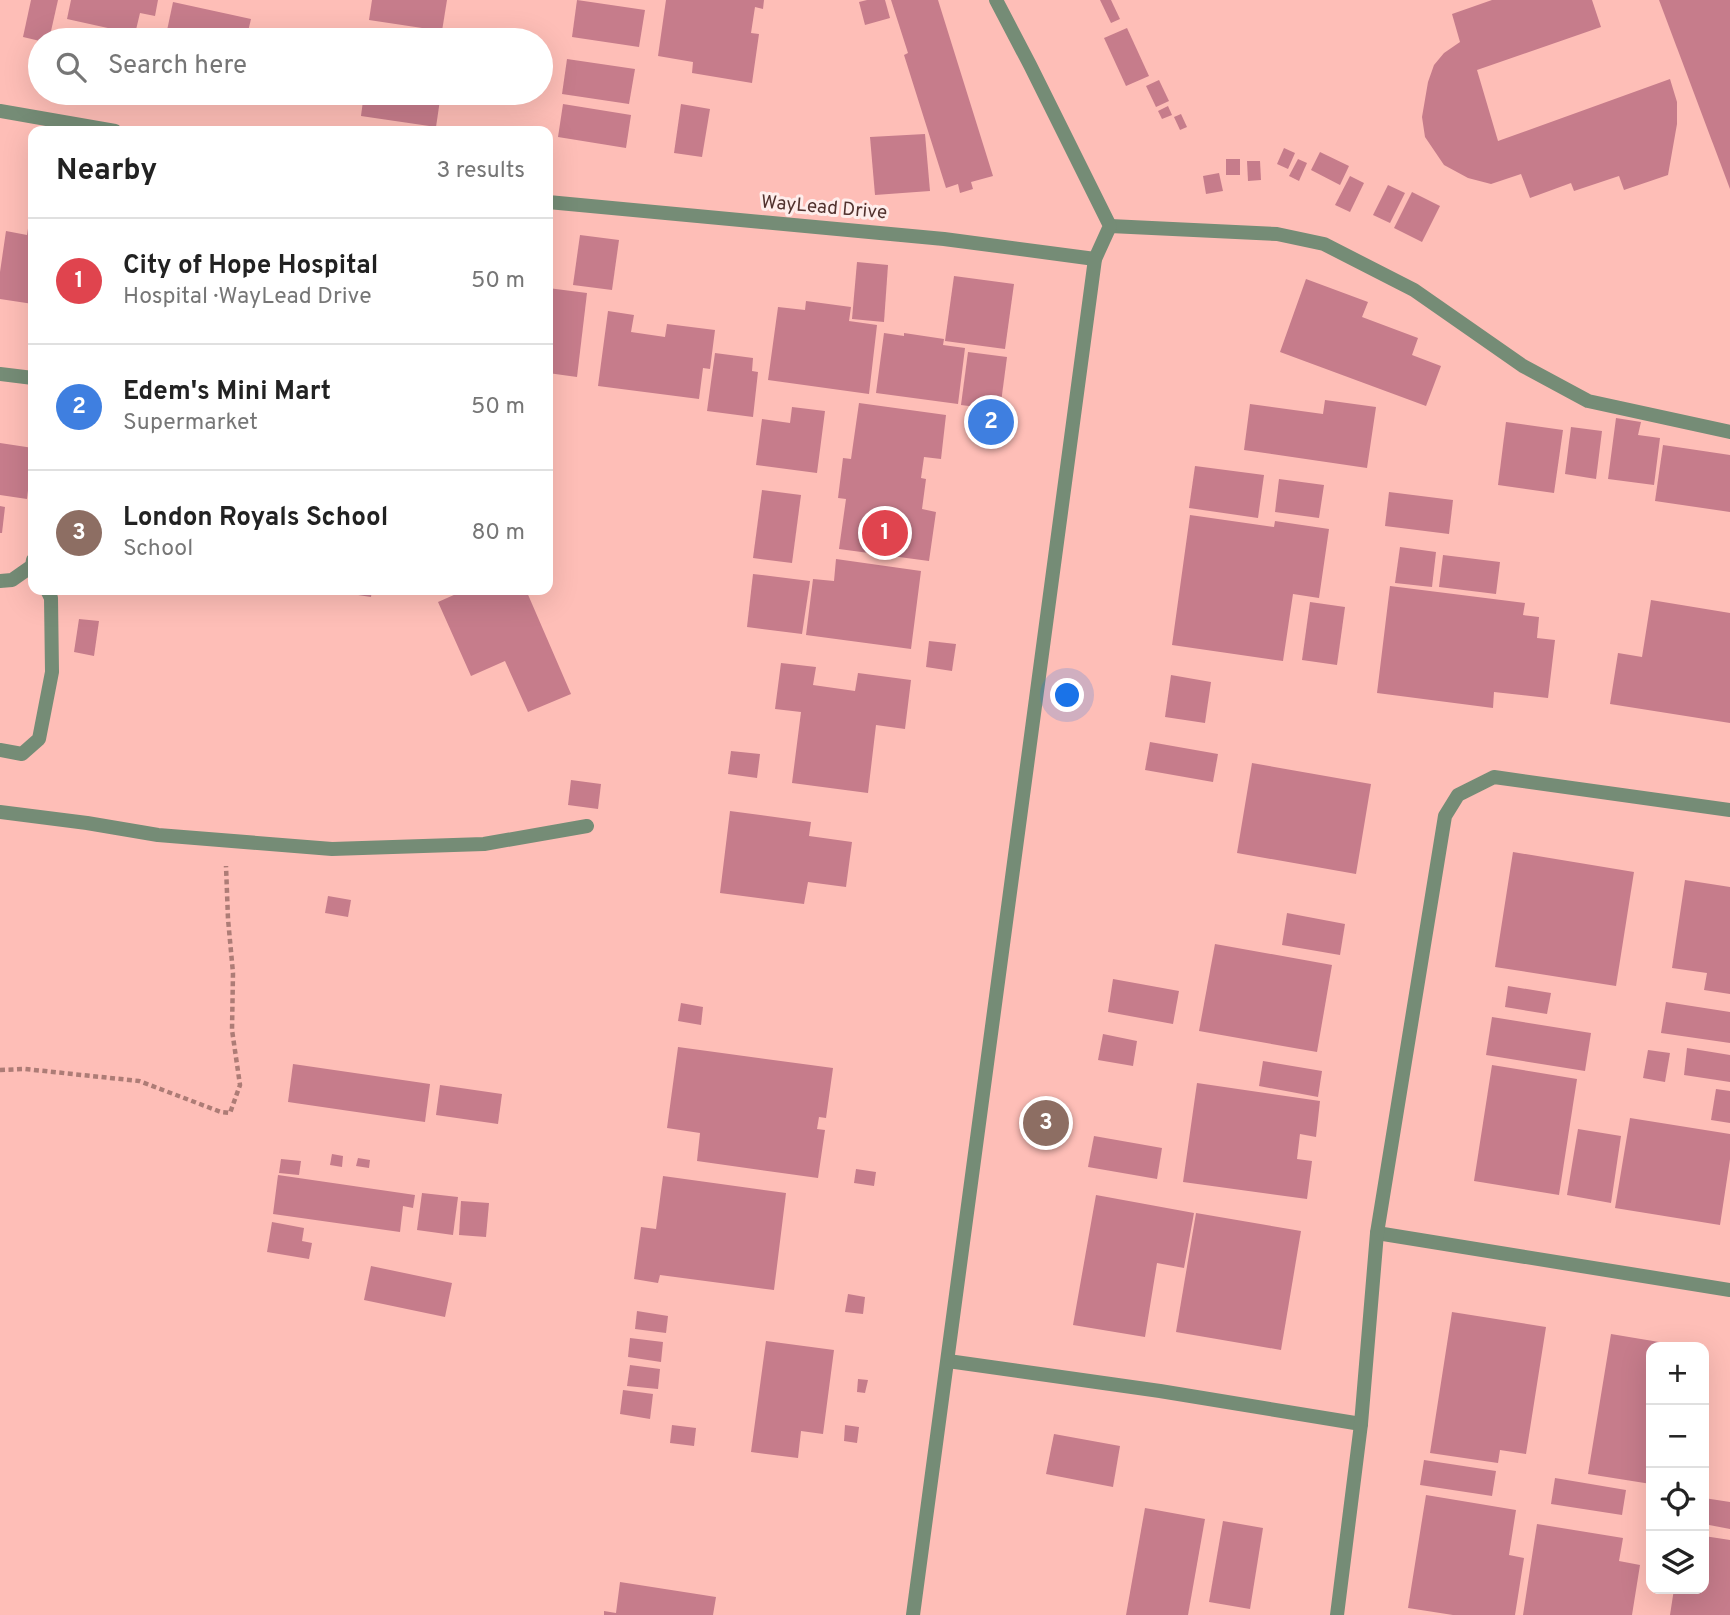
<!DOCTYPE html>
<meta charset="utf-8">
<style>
:root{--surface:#fff;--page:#f6f6f6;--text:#222;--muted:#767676;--line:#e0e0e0;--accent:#14626b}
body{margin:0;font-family:Overpass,sans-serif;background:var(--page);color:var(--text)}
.controls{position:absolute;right:21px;bottom:21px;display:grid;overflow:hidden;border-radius:14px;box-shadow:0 7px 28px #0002}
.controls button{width:63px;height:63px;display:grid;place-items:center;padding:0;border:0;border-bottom:2px solid var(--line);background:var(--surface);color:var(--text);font:35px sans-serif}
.you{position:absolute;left:1068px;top:696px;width:24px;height:24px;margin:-18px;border:5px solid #fff;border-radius:50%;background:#1a73e8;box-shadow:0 0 0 10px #1a73e833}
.badge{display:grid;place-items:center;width:46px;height:46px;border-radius:50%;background:var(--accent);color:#fff;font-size:23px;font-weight:700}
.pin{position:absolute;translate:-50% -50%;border:4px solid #fff;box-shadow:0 2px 7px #0006}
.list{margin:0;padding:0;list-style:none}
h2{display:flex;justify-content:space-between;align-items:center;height:91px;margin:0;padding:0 28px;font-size:30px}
h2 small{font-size:23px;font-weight:400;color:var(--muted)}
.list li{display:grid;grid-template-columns:46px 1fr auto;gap:21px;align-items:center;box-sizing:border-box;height:126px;padding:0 28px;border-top:2px solid var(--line)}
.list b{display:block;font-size:26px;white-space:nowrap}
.list p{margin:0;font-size:23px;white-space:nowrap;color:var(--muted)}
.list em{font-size:23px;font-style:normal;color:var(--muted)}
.icon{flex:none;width:38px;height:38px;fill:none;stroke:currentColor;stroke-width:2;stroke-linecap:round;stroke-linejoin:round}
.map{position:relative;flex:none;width:1730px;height:1615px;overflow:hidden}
.search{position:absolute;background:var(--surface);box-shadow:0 7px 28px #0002;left:28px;top:28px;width:525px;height:77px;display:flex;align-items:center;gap:18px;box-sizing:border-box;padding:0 24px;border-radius:38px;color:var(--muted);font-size:26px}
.panel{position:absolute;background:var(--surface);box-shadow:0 7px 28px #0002;left:28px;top:126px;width:525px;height:469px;border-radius:14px}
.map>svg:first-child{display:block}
</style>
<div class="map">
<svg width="1730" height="1615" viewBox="0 0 1730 1615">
<rect width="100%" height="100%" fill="#febeb7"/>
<!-- building -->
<g fill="#c67c8b">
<polygon points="31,0 58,0 49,40 40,41 23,37"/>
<polygon points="71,0 158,0 155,16 140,13 135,34 67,19"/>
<polygon points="372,0 447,0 442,31 369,20"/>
<polygon points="577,0 645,10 639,47 572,37"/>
<polygon points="666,0 764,0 763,9 755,7 751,33 759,34 752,83 692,73 693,62 658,56"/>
<polygon points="867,0 885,0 890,18 865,25 859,2"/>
<polygon points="891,0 938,0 993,176 971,182 973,189 960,193 958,184 946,188 904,55 908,53"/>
<polygon points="1100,0 1111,0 1120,19 1111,23"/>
<polygon points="1492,0 1592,0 1601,27 1477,70 1498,141 1670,79 1677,102 1677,124 1668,175 1624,190 1619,176 1574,191 1571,183 1530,198 1521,174 1491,184 1468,178 1444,165 1425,137 1422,117 1428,82 1434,65 1444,53 1460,42 1452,14"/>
<polygon points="1659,0 1730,0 1730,189"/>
<polygon points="173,2 251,19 246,40 165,40"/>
<polygon points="1127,28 1149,76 1126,86 1104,38"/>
<polygon points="567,59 635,69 629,104 562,94"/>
<polygon points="1159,80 1169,101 1156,107 1146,86"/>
<polygon points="151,93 202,93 199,104"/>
<polygon points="364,93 441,93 436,127 361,116"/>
<polygon points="563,104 631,115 626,148 558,137"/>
<polygon points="681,104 710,109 702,157 674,153"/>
<polygon points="1168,106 1172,115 1162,119 1158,111"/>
<polygon points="1181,114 1187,127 1180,130 1174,117"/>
<polygon points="925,134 930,191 875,195 870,137"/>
<polygon points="1284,148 1295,153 1288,169 1277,164"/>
<polygon points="1320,152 1349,166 1340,185 1311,170"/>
<rect x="1226" y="159" width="14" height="16"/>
<polygon points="1298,159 1307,163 1299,181 1289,176"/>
<polygon points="1247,161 1260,161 1261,180 1248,181"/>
<polygon points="1219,173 1223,191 1206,194 1203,176"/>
<polygon points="1350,176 1364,183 1350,212 1335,205"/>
<polygon points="1388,185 1405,193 1390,223 1373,215"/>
<polygon points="1412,192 1440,206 1422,242 1394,228"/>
<polygon points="29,222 33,223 33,304 0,299 0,272 6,231 27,235"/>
<polygon points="580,235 619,240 612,290 573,285"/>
<polygon points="857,262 888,265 884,322 852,319"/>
<polygon points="954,276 1014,284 1005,349 945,341"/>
<polygon points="1306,279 1368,302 1362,317 1418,338 1412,355 1441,366 1426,406 1280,352"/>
<polygon points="548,288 587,293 577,377 548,373"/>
<polygon points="806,301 851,307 849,321 877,325 869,394 768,380 778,307 805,310"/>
<polygon points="608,311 634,315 631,332 665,337 667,324 715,330 710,369 703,368 699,399 598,386"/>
<polygon points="884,333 904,336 904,333 944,339 943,345 965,348 958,404 876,393"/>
<polygon points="968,352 1007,357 1000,410 961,405"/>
<polygon points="715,353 753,358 752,371 758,372 753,417 707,411"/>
<polygon points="1325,400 1376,407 1367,468 1244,450 1250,404 1323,414"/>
<polygon points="859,403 946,415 941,459 924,457 921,478 926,479 922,509 936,512 929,561 839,549 846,499 838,498 843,458 851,459"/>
<polygon points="792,407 825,411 817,473 756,465 762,419 790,423"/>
<polygon points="1616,418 1641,422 1638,435 1660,438 1654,485 1608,479"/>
<polygon points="1506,422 1563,430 1554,493 1498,485"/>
<polygon points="1571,427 1602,431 1596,479 1565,474"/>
<polygon points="0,443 33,448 27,499 0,495"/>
<polygon points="1663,445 1730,455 1730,512 1655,501"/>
<polygon points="1195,466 1264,475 1258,518 1189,508"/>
<polygon points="1279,479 1324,485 1319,518 1275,512"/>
<polygon points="762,490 801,495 792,563 753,558"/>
<polygon points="1389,492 1453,500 1449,534 1385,526"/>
<polygon points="0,506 5,507 2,533 0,533"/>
<polygon points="1190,515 1274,527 1275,521 1329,529 1319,598 1293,594 1283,661 1172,645"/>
<polygon points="1400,547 1436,552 1432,587 1395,583"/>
<polygon points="1443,555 1500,562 1496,594 1439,587"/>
<polygon points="836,559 921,571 911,649 806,635 813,579 834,581"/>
<polygon points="753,574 810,581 802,634 747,627"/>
<polygon points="1390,586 1525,603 1523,615 1539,617 1537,638 1555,640 1548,698 1494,692 1493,708 1377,693"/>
<polygon points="333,590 372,590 371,597 332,591"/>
<polygon points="465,590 526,590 571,694 528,712 505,661 471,676 438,602"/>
<polygon points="1651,600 1730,613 1730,723 1610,704 1618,653 1642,657"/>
<polygon points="1310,602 1345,607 1337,665 1302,660"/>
<polygon points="79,619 99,621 94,656 74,652"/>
<polygon points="929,641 956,644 952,671 926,667"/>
<polygon points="781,663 816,667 813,685 855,691 858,673 911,680 905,729 876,725 868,793 792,783 801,712 775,709"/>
<polygon points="1171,675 1211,682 1205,723 1165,717"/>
<polygon points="1150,742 1218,754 1213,782 1145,770"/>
<polygon points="731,751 760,754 757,778 728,774"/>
<polygon points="1252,763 1371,784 1356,874 1237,853"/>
<polygon points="571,780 601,784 598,809 568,805"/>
<polygon points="730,811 811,822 809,836 852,842 846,887 808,882 804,904 720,893"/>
<polygon points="1513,852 1634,872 1616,986 1495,967"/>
<polygon points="1685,880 1730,887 1730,994 1704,990 1707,973 1672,968"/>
<polygon points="328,896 351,900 348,917 325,913"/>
<polygon points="1287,913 1345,924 1340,955 1282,945"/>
<polygon points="1215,944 1332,965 1317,1052 1199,1031"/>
<polygon points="1113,979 1179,991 1173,1024 1108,1012"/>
<polygon points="1508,986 1551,993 1547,1014 1505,1007"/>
<polygon points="1666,1002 1730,1012 1730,1043 1661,1033"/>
<polygon points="681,1003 703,1007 701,1025 678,1021"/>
<polygon points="1492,1017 1591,1033 1585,1071 1486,1055"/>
<polygon points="1103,1034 1137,1041 1133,1066 1098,1060"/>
<polygon points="678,1047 833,1068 826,1118 819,1117 817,1129 825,1130 818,1178 697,1161 700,1133 667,1128"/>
<polygon points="1687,1048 1730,1055 1730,1082 1684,1075"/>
<polygon points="1648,1050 1670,1053 1665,1082 1643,1078"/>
<polygon points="1263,1061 1322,1071 1318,1097 1259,1086"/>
<polygon points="293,1064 430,1084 425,1122 288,1102"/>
<polygon points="1492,1065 1577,1079 1559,1195 1474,1181"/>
<polygon points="1197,1083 1320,1101 1316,1137 1300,1134 1297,1159 1312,1161 1307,1199 1183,1182"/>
<polygon points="440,1085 502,1094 498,1124 436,1115"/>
<polygon points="1716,1089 1730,1091 1730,1123 1711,1120"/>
<polygon points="1630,1118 1730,1134 1730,1159 1720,1225 1615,1208"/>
<polygon points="1578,1129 1621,1136 1611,1203 1567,1195"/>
<polygon points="1094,1136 1162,1148 1157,1179 1088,1167"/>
<polygon points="332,1154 343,1156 342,1167 330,1165"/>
<polygon points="358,1158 370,1160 369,1168 356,1166"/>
<polygon points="281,1159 301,1161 299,1175 279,1173"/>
<polygon points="856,1169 876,1172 874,1186 854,1183"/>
<polygon points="278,1175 415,1195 413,1208 403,1206 400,1232 273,1214"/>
<polygon points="663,1176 786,1193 774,1290 660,1275 658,1283 634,1279 641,1227 656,1229"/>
<polygon points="422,1193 458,1197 453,1235 417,1230"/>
<polygon points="1096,1195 1194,1213 1184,1268 1157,1263 1145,1337 1073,1325"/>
<polygon points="461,1201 489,1203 486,1237 459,1235"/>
<polygon points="1196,1213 1301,1231 1281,1350 1176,1332"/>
<polygon points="272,1222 304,1228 302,1241 312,1243 309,1259 267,1252"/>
<polygon points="371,1266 452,1283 445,1317 364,1300"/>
<polygon points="848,1294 865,1297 863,1314 845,1312"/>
<polygon points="637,1311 668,1316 666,1333 635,1329"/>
<polygon points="1452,1312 1546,1327 1526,1454 1500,1450 1498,1463 1430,1453"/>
<polygon points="1611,1334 1683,1346 1683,1347 1651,1347 1651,1484 1588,1474"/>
<polygon points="630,1338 663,1342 661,1362 628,1357"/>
<polygon points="766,1341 834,1350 823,1434 801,1431 798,1458 751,1452"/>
<polygon points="630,1365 660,1369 658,1389 627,1386"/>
<polygon points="858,1379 868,1380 865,1393 857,1392"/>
<polygon points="623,1390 653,1394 650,1419 620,1414"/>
<polygon points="672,1425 696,1428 694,1446 670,1443"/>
<polygon points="845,1425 859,1427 857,1443 844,1441"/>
<polygon points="1054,1434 1120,1446 1113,1487 1046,1474"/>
<polygon points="1424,1460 1496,1471 1492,1496 1420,1485"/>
<polygon points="1555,1478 1626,1490 1622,1515 1551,1504"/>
<polygon points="1426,1495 1516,1510 1509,1555 1524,1558 1515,1615 1453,1615 1408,1608"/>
<polygon points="1704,1498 1730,1502 1730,1529 1704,1524"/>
<polygon points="1145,1508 1205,1519 1188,1615 1126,1615"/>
<polygon points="1223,1521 1263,1528 1250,1609 1209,1602"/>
<polygon points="1537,1524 1623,1538 1619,1561 1640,1565 1632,1615 1523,1615"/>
<polygon points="1704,1536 1730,1540 1730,1615 1670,1615 1674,1589 1704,1589"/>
<polygon points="620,1582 716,1597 713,1615 604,1615 604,1611 616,1613"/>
</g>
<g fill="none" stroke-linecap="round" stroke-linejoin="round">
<!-- path -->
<polyline stroke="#ad7c76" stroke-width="4.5" stroke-dasharray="5 3.5" stroke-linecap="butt" points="0,1070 25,1069 139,1081 221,1112 230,1113 240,1085 232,1030 233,973 228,919 226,866"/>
<!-- lane -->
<g stroke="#758c76" stroke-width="14">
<polyline points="0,581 12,580 32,566 33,560"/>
<polyline points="0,750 22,754 39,739 52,672 51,598 47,590"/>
</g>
<!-- street -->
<g stroke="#758c76" stroke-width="14">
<polyline points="0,111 115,131"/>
<polyline points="548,202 944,239 1095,259"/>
<polyline points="1110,226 1277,234 1324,244 1414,290 1523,366 1588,401 1730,432"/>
<polyline points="0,374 33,378"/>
<polyline points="0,812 87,823 158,835 332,849 484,844 587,826"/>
<polyline points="1377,1233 1730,1290"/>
<polyline points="948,1361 1160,1391 1361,1424"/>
<polyline points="913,1615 1095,259 1110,226 1030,65 996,0"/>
<polyline points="1337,1615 1361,1424 1377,1233 1445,816 1458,795 1494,777 1730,810"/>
</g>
</g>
<g text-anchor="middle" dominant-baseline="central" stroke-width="6" stroke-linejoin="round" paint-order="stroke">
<!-- street labels -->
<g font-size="19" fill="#51322e" stroke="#feedeb">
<text transform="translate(824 208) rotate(5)">WayLead Drive</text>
</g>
</g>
</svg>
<div class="controls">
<button>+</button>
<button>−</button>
<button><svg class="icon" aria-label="locate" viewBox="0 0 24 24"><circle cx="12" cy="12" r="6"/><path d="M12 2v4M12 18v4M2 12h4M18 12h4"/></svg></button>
<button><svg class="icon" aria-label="layers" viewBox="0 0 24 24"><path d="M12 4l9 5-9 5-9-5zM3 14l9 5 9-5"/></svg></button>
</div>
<div class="you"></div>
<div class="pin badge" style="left:885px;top:533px;background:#e0444e">1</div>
<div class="pin badge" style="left:991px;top:422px;background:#3f7fe0">2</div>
<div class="pin badge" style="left:1046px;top:1123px;background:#8d6e63">3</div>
<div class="search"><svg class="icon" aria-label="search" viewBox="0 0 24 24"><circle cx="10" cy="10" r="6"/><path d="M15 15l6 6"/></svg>Search here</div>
<section class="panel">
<h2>Nearby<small>3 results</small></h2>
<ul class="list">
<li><span class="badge" style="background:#e0444e">1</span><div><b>City of Hope Hospital</b><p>Hospital · WayLead Drive</p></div><em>50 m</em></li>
<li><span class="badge" style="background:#3f7fe0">2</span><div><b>Edem's Mini Mart</b><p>Supermarket</p></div><em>50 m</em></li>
<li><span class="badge" style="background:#8d6e63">3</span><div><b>London Royals School</b><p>School</p></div><em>80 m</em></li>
</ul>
</section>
</div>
